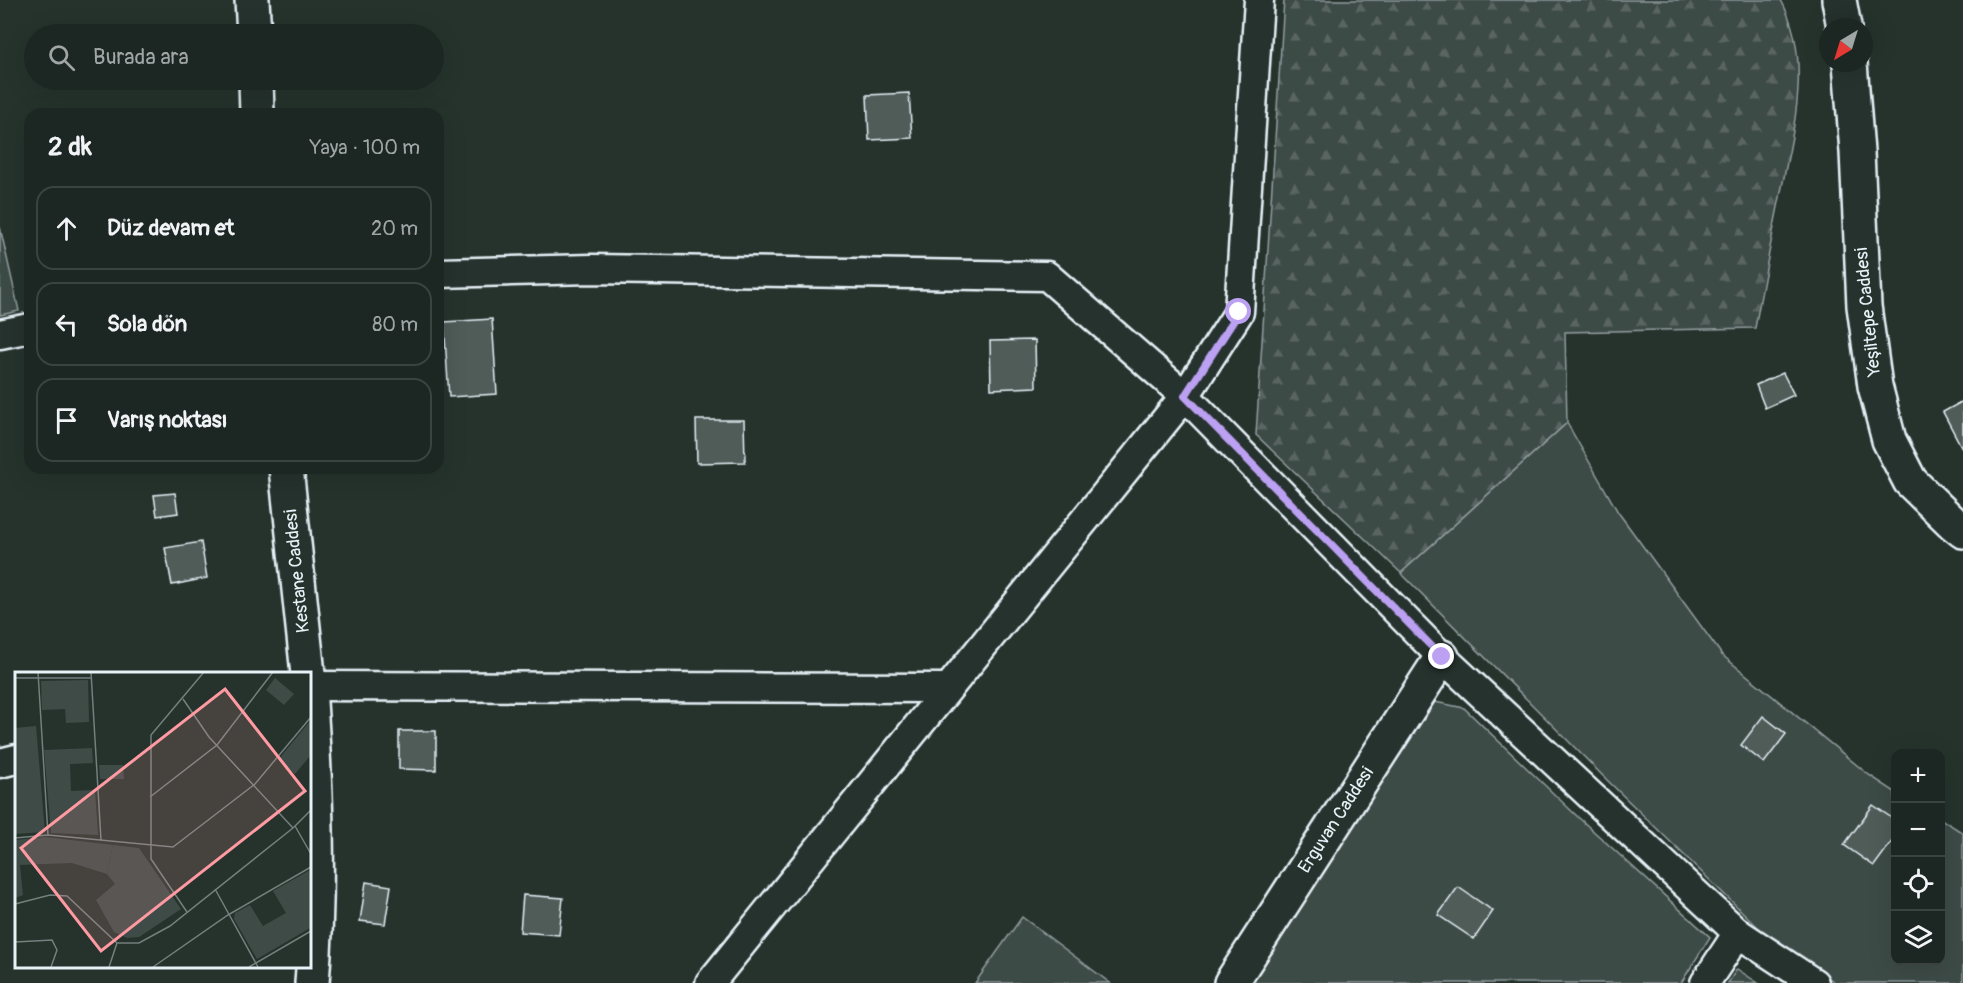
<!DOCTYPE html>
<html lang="tr">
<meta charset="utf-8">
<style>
:root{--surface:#1c2622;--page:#252e2a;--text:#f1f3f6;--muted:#a0a5a5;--line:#3a4340}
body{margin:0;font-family:Pangolin,sans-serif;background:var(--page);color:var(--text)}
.controls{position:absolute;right:18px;bottom:18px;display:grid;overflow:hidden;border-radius:12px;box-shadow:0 6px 24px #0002}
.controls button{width:54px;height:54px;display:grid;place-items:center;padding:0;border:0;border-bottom:2px solid var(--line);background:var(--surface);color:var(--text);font:30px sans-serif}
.compass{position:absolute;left:1819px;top:18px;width:54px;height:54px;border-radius:50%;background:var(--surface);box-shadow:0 6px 24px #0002;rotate:218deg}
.stop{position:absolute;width:18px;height:18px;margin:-14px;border:4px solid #bca0f2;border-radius:50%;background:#fff}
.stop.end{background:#bca0f2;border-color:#fff;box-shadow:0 2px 6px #0008}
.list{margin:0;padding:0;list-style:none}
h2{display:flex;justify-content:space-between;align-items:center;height:78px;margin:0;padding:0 24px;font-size:26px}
h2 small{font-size:20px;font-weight:400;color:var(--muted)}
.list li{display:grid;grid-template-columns:39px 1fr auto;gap:18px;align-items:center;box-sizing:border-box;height:84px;margin:0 12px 12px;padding:0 12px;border:2px solid var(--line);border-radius:18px}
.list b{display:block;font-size:22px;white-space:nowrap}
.list em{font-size:20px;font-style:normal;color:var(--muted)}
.icon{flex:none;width:33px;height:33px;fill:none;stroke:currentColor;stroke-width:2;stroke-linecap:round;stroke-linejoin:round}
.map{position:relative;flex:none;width:1963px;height:983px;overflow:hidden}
.search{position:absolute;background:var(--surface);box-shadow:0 6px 24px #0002;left:24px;top:24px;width:420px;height:66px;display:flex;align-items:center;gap:15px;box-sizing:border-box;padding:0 21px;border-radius:33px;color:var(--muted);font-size:22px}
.panel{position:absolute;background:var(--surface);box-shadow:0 6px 24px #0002;left:24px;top:108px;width:420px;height:366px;border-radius:18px}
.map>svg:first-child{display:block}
</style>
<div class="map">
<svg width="1963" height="983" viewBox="0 0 1963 983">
<defs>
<pattern id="forest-firs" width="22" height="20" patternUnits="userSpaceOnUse" patternTransform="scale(1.5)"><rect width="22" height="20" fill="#3e4b47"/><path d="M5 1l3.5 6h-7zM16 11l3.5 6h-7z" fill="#5a6562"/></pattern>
</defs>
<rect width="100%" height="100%" fill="#26332d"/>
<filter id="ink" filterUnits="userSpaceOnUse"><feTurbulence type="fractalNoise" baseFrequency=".0167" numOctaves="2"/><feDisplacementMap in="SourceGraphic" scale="12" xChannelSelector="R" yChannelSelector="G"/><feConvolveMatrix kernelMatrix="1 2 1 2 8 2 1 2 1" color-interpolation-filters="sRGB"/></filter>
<g filter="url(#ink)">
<!-- forest -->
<path fill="url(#forest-firs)" stroke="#939ea0" stroke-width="1.5" d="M1284,0H1781C1814,61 1792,134 1780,197C1771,241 1763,284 1755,328L1565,332L1567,423L1401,573L1256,435Z"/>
<!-- green -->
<g fill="#3e4b47" stroke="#939ea0" stroke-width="1.5">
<polygon points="0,227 19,311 0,315"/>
<polygon points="1567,423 1618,512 1722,655 1869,775 1895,792 1896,960 1940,960 1941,819 1963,833 1963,983 1836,983 1762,931 1608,781 1401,573"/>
<polygon points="1435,702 1464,708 1579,818 1710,937 1681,983 1249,983"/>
<polygon points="1022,917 1110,983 975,983"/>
<polygon points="1737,969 1758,983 1728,983"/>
</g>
<!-- building -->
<g fill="#505c59" stroke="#e8f1f8" stroke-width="1.5">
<polygon points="909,93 912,138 869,140 867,95"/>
<polygon points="492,319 497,394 449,397 444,322"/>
<polygon points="1035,340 1036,387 991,389 990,341"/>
<polygon points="1783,373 1794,395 1765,408 1756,385"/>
<polygon points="1963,401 1963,447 1962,448 1943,412"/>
<polygon points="696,420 744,420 745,462 697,463"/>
<polygon points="175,493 178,513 157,516 154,495"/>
<polygon points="201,542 207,578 172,585 165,548"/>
<polygon points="1763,716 1786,734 1764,763 1741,745"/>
<polygon points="399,731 436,731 436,770 399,769"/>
<polygon points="1873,805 1896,821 1896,836 1874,866 1844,845"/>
<polygon points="366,882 391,886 385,924 360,921"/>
<polygon points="1458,887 1493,911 1474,939 1438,915"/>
<polygon points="523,895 563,898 559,935 520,932"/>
</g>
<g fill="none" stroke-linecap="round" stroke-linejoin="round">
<defs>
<g id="street">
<polyline points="438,273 592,269 1047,276 1185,396 1442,657 1738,933 1814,983"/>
<polyline points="0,334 30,328"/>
<polyline points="309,686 948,688"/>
<polyline points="0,763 16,759"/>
<polyline points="710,983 1185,396 1239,312 1259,0"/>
<polyline points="1705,983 1738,933"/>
</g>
<g id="secondary">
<polyline points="252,0 254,34"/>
<polyline points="1839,0 1844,27"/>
<polyline points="1850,63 1857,152 1864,306 1875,386 1889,440 1910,481 1953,523 1963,531"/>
<polyline points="256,80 257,114"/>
<polyline points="286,468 308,674"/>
<path d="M309,687C316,786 320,885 312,983"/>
<polyline points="1231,983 1442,657"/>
</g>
</defs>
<!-- street casing -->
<use href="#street" stroke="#e8f1f8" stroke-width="33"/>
<!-- secondary casing -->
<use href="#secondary" stroke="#e8f1f8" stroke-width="38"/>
<!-- street -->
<use href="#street" stroke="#26332d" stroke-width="28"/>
<!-- secondary -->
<use href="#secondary" stroke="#26332d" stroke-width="33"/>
</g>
</g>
<g fill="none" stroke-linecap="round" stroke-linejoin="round" filter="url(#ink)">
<!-- route -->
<polyline stroke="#bca0f2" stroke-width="8" points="1239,312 1185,396 1442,657"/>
</g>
<g text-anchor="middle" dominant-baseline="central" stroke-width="4.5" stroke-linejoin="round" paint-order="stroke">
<!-- street labels -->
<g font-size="18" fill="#e8f1f8" stroke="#26332d">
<text transform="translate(1868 312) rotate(-96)">Yeşiltepe Caddesi</text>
<text transform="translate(297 571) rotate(-96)">Kestane Caddesi</text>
<text transform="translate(1336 820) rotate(-57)">Erguvan Caddesi</text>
</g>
</g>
<!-- overview -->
<g transform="translate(15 672)">
<rect width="296" height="296" fill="#26332d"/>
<path d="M98,173L124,176L166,237L124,265L112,266L99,260L81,228L100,212L92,202Z" fill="#3e4b47"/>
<path d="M260,6L279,22L269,33L251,18ZM73,8L74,50L51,51L50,37L27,38L26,9ZM295,49V84L280,102L263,88ZM21,54L30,160L0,162V56ZM77,76L78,91L55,92L56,119L80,118L83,163L36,161L29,78ZM84,93H108L109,107H85ZM31,165L98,173L92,202L57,191L5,193L8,223L0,226V168ZM295,198V256L242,287L219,247L220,241L235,233L248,254L271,241L258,219Z" fill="#3e4b47"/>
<path fill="none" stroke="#747f7e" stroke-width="1.5" d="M23,0L33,163M76,0L86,168M0,6H76M168,27L194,65L278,156M135,125L202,73L258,0M280,154L296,182M0,166L33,163L158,175L240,112L296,45M200,217L243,295M0,232L35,223L52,224L102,271H124L155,254L278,156L296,138M172,240L136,187V63L189,0M0,270L37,268L42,278L36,295M94,295L102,271M138,295L213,243L296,195M234,295L296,259"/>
<path fill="#ff9aa2" fill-opacity="0.15" stroke="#ff9aa2" stroke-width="3" d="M210,17L290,119L86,279L6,176Z"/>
<rect width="296" height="296" fill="none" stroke="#e8f1f8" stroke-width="3"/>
</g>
</svg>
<div class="controls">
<button>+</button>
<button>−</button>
<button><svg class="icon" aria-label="locate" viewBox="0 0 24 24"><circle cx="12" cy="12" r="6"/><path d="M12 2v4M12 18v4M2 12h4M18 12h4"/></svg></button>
<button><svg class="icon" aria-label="layers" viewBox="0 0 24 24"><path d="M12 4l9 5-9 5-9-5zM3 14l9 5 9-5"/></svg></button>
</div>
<svg class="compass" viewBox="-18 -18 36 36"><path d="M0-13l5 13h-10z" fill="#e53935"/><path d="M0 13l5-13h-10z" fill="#a0a5a5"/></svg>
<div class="stop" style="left:1239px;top:312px"></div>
<div class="stop end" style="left:1442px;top:657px"></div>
<div class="search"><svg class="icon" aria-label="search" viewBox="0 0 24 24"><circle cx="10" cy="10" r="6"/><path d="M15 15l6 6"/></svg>Burada ara</div>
<section class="panel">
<h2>2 dk<small>Yaya · 100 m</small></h2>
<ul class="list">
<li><svg class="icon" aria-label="ahead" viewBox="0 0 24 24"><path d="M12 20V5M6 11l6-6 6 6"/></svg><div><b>Düz devam et</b></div><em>20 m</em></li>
<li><svg class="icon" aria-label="left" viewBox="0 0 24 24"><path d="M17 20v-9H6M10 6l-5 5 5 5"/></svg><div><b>Sola dön</b></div><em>80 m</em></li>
<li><svg class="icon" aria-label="arrive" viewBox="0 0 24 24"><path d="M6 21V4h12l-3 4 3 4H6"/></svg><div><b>Varış noktası</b></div></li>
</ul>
</section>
</div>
